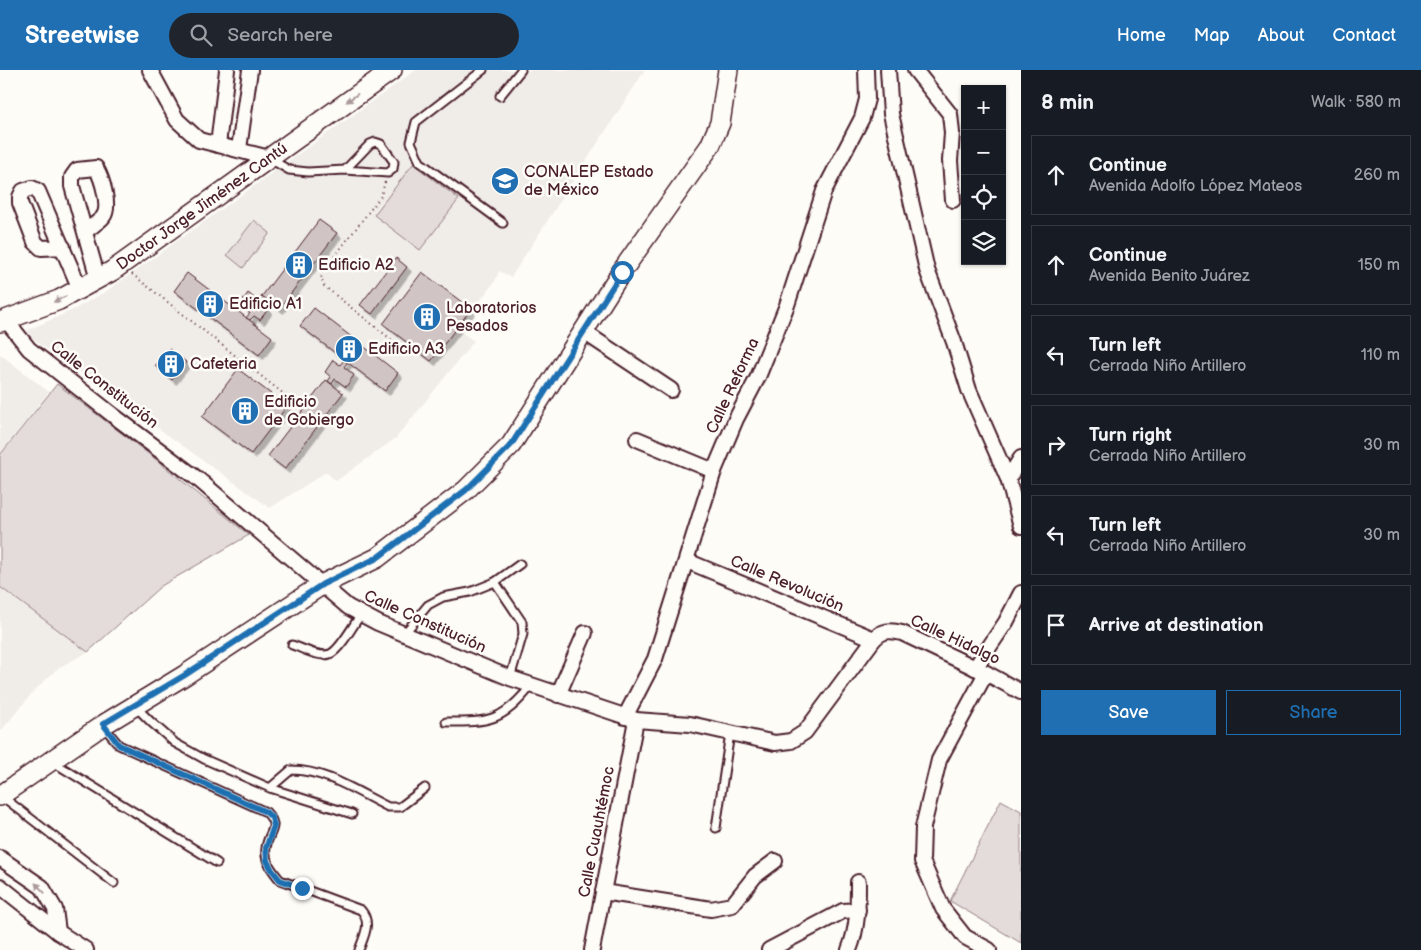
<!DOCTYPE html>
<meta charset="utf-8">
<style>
:root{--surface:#171b24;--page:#20242c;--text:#f1f3f6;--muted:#9ea1a6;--line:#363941;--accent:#1f6fb2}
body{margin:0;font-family:"Balsamiq Sans",sans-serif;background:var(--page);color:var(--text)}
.controls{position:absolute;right:15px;top:15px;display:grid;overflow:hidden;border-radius:0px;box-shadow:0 1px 4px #0004}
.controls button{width:45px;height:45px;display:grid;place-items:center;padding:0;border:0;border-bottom:1px solid var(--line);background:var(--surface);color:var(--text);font:25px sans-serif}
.stop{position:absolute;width:15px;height:15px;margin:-11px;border:4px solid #1f6fb2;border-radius:50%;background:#fff}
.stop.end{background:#1f6fb2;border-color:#fff;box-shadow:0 1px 5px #0008}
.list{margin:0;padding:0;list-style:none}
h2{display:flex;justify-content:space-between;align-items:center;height:65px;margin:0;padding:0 20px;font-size:21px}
h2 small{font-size:16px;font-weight:400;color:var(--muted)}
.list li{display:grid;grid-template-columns:32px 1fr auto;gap:15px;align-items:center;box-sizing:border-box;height:80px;margin:0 10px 10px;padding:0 10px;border:1px solid var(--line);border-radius:0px}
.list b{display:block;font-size:19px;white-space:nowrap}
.list p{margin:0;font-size:16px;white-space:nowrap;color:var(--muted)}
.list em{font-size:16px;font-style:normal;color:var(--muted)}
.actions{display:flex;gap:10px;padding:15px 20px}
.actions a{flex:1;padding:11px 0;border:1px solid var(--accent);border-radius:0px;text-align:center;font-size:18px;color:var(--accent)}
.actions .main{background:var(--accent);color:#fff}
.icon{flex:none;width:28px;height:28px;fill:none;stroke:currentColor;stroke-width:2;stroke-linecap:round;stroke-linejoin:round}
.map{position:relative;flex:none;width:1021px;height:880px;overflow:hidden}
header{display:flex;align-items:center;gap:30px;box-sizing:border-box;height:70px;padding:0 25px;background:var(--accent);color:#fff}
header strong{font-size:24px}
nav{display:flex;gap:28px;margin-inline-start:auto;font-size:18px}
.search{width:350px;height:45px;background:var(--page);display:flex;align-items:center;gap:12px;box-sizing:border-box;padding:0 18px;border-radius:28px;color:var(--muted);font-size:19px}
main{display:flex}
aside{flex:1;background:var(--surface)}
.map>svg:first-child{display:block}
</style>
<header>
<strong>Streetwise</strong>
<div class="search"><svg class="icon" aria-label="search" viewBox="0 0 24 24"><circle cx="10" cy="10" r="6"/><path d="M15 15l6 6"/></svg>Search here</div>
<nav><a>Home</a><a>Map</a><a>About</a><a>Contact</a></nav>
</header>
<main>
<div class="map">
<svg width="1021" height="880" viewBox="0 0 1021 880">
<defs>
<filter id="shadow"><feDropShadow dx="4.5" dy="4.5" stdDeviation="0" flood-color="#0004"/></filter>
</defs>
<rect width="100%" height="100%" fill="#fdfcf7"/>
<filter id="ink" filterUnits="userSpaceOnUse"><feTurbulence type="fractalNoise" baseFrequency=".02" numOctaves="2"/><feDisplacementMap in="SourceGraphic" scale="10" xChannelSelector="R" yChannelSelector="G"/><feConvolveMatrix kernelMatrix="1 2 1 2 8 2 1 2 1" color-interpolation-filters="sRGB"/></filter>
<g filter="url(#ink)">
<!-- built -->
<g fill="#f0ece8">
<polygon points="416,0 645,0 511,207 499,201 495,211 458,260 474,271 396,368 336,411 326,402 270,438 33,269 28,262 28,260 73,240 105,222 134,202"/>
<polygon points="0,284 49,322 0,384"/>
<polygon points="0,517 88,582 58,598 34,621 0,662"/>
</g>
<!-- green -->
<g fill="#e3dcda" stroke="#967e82">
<polygon points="413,94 459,129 420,180 374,145"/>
<polygon points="254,150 270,163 243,198 227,185"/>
<polygon points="57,314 154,388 249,465 161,516 88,582 0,517 0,385"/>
<polygon points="1001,730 1021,741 1021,873 950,831"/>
</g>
<!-- building -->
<g fill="#d0c5c4" stroke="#4a1f2b" filter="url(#shadow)">
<polygon points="319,150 337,163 279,239 262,226"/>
<polygon points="396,188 407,197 372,244 360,235"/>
<polygon points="422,202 471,239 431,291 383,254"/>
<polygon points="187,203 272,267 259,285 174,221"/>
<polygon points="248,223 258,231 262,226 265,229 262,234 268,239 260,250 254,246 250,250 246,248 250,243 240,235"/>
<polygon points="314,238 398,303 385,321 300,256"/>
<polygon points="169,279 186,292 172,310 155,296"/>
<polygon points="333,290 340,295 344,290 347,293 344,297 354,305 346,317 335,309 332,314 328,311 331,307 325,302"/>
<polygon points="238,299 287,336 251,384 202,347"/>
<polygon points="326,310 343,323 285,399 268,386"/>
</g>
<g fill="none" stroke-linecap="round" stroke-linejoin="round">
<defs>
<g id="lane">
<polyline points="483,0 416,52 411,72 420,92 503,153"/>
<polyline points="500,26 521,0"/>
<polyline points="270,89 289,100 308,102 345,100 388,103 393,99 394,92 381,74 375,72 370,74 345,100"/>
<polyline points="495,512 522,552 523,564 510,608"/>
<polyline points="404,564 428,535 443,527 470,522 495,512 520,494"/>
<path d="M292,575C302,578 319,588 330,584C340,580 354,554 361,544"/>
<polyline points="135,636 151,652 175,673 204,689 270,718 352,744"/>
<path d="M446,652C489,652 502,652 531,616"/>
<path d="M104,657L119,675L266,742C281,758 268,761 266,778C264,791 272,800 280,810L361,840C372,853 364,866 359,880"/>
<polyline points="53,692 217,793"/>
<path d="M270,718L291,700C326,700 357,722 388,737H400L425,718"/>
<polyline points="3,727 114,813"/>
<polyline points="716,758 730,663"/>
</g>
<g id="street">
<polyline points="150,0 177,50 199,70 269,88"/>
<polyline points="888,0 891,44 927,200 954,272 969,320 1008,409 1021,456"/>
<polyline points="915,0 950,44 952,63 950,91 953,130"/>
<polyline points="218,75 227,0"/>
<polyline points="239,79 250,0"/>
<path d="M85,162C90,157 99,152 103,147C111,137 102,108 96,98L77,100L72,107V116L98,209"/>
<polyline points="63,177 41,178 35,172 20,133 20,127 23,121 32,118 38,121 80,219"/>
<path d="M6,250L29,279L114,346L199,410L348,537L378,553L510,608L636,650L690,654L775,673L791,671L805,662L874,569C883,560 890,560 902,563L986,603L1021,622"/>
<polyline points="584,262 671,320"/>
<polyline points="637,369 714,401"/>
<polyline points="1008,409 1021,388"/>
<polyline points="687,491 874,569"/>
<polyline points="975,598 1006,552 1021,523"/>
<polyline points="986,603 939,690 923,757 922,791 943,839 965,867 989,880"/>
<polyline points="558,625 585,563"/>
<polyline points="625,647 655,589 714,401 736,349 758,307 787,235 824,121 862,48 867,29 866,0"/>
<polyline points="0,788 42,817 55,839 58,862"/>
<polyline points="0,816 58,862 86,880"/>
<polyline points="603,822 711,839 732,835 755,806 775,791"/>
<polyline points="592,880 636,650"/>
<polyline points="769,880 843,841 858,840"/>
<path d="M849,880C858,858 858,836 858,812"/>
</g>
<g id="secondary">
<path id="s1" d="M0,252L59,230L112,201L392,0"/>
<polyline points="0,726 103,655 185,605 323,514 377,488 466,420 511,375 622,201 710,76 720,53 728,0"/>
</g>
</defs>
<!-- lane casing -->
<use href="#lane" stroke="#4a1f2b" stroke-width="11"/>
<!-- street casing -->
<use href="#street" stroke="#4a1f2b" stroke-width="18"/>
<!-- secondary casing -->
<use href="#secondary" stroke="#4a1f2b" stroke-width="22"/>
<!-- path -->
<g stroke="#4a1f2b" stroke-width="2" stroke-dasharray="1 4" stroke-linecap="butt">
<polyline points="385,112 381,126 324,200 321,208 324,216 412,286"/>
<polyline points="132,204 299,336"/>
</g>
<!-- lane -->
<use href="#lane" stroke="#fdfcf7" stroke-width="7"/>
<!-- street -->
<use href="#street" stroke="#fdfcf7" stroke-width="14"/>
<!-- secondary -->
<use href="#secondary" stroke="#fdfcf7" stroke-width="19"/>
</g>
<!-- one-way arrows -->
<defs><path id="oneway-solid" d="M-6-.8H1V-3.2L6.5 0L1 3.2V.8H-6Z" transform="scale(1.25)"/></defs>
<g fill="#ac999b">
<use href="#oneway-solid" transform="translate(352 28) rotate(144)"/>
<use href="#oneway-solid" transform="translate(60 229) rotate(155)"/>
<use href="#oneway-solid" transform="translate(40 818) rotate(-134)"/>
</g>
</g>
<g fill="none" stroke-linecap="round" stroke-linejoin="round" filter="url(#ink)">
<!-- route -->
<polyline stroke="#1f6fb2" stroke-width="6" points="302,818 280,810 272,800 267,791 266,778 274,756 272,748 266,742 119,675 103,654 185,605 323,514 377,488 466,420 511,375 622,202"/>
</g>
<!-- icons -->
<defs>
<symbol id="school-disc" viewBox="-11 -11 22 22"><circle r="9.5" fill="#1f6fb2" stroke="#fdfcf7"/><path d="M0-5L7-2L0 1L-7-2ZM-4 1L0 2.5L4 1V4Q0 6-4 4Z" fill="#fff"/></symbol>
<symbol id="building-disc" viewBox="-11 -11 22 22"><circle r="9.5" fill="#1f6fb2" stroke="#fdfcf7"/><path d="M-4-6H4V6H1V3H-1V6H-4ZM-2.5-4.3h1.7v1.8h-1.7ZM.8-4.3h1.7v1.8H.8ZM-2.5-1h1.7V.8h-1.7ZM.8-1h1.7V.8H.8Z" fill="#fff"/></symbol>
</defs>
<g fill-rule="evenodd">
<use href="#school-disc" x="489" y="95" width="32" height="32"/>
<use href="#building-disc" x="283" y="179" width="32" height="32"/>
<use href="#building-disc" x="194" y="218" width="32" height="32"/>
<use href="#building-disc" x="411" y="231" width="32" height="32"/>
<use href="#building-disc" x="333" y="263" width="32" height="32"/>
<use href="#building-disc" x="155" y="278" width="32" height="32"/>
<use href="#building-disc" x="229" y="325" width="32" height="32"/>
</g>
<g text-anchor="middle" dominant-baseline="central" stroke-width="5" stroke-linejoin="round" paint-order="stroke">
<!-- poi labels -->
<g font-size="16" fill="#4a1f2b" stroke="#fdfcf7" text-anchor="start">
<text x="524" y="102">CONALEP Estado<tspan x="524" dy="18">de México</tspan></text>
<text x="318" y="195">Edificio A2</text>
<text x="229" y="234">Edificio A1</text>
<text x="446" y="238">Laboratorios<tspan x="446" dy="18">Pesados</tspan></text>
<text x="368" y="279">Edificio A3</text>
<text x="190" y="294">Cafeteria</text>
<text x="264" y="332">Edificio<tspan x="264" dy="18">de Gobiergo</tspan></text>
</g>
<!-- street labels -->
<g font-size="16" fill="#4a1f2b" stroke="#fdfcf7">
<text stroke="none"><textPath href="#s1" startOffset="234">Doctor Jorge Jiménez Cantú</textPath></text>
<text transform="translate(104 315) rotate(38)">Calle Constitución</text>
<text transform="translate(733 316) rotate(-65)">Calle Reforma</text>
<text transform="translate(787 514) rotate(23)">Calle Revolución</text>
<text transform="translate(425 552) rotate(24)">Calle Constitución</text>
<text transform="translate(955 570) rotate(25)">Calle Hidalgo</text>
<text transform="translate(597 762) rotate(-79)">Calle Cuauhtémoc</text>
</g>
</g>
</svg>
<div class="controls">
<button>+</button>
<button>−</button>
<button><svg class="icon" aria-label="locate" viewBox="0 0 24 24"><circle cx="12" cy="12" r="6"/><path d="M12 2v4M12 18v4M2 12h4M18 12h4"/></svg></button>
<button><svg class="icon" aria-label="layers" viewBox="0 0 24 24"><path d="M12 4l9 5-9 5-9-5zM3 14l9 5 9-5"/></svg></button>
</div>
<div class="stop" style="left:622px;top:202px"></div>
<div class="stop end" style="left:302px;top:818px"></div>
</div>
<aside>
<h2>8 min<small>Walk · 580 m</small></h2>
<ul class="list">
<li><svg class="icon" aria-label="ahead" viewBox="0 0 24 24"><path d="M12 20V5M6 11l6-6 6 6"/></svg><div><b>Continue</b><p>Avenida Adolfo López Mateos</p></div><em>260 m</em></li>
<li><svg class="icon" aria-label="ahead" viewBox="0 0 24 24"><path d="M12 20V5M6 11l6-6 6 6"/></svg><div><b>Continue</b><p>Avenida Benito Juárez</p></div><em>150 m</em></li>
<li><svg class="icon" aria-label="left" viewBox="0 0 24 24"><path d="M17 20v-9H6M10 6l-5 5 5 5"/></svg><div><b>Turn left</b><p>Cerrada Niño Artillero</p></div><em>110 m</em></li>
<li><svg class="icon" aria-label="right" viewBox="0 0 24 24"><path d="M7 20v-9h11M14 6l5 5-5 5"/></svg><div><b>Turn right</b><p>Cerrada Niño Artillero</p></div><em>30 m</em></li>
<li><svg class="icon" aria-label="left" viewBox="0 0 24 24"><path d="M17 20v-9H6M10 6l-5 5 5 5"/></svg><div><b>Turn left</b><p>Cerrada Niño Artillero</p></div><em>30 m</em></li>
<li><svg class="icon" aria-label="arrive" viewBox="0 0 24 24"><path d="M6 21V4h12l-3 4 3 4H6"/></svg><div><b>Arrive at destination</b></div></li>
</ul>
<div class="actions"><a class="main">Save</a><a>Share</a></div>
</aside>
</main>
